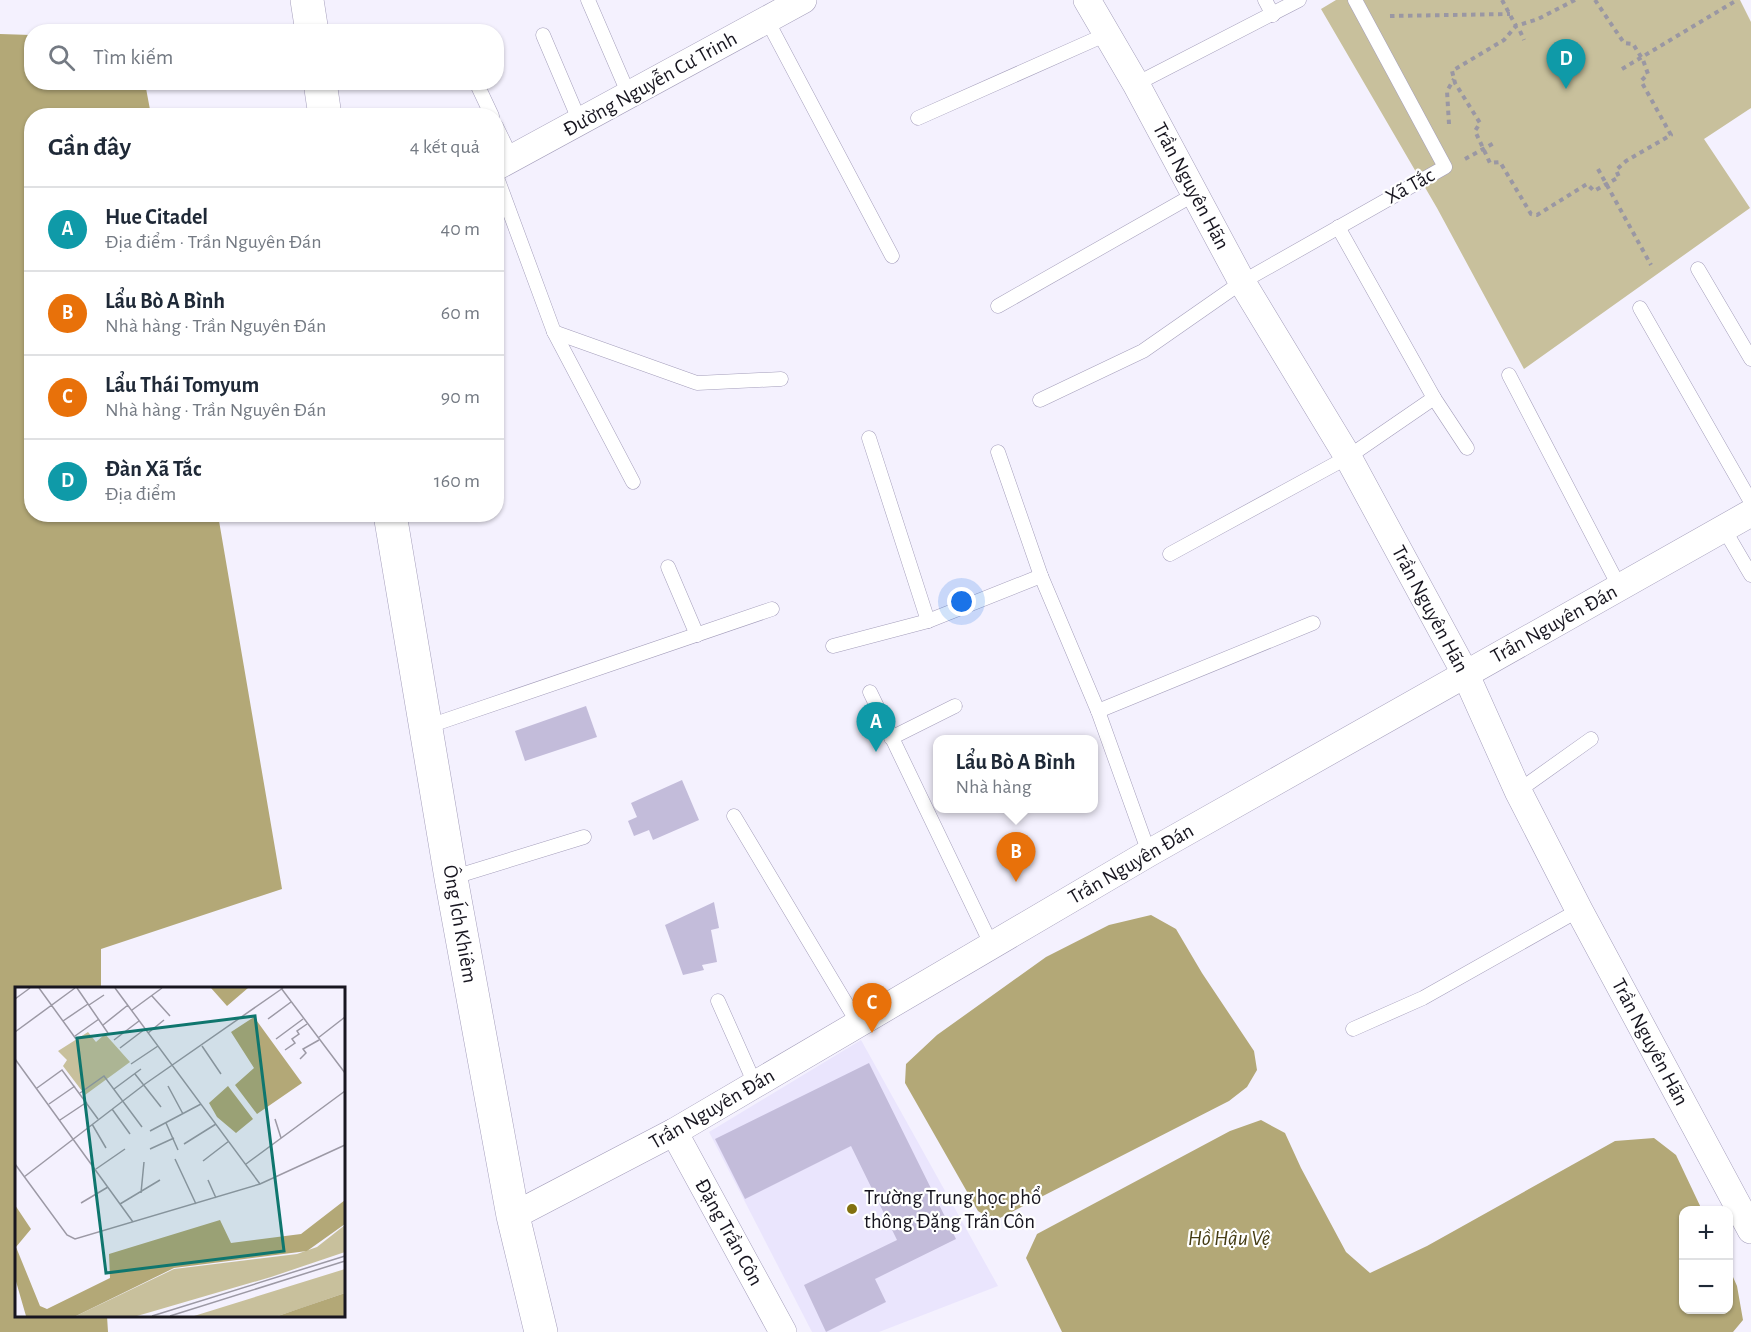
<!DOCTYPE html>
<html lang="vi">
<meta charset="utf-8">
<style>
:root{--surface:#fff;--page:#f2f2f3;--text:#1f2937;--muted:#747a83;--line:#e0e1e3;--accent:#ea580c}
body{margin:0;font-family:"Alegreya Sans",sans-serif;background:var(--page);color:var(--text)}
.controls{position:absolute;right:18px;bottom:18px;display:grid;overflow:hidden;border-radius:12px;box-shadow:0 2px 4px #0004}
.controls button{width:54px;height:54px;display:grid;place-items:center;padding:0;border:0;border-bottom:2px solid var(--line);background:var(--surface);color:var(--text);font:30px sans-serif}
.you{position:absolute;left:962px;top:602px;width:21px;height:21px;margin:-15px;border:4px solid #fff;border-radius:50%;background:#1a73e8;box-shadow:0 0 0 9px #1a73e833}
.badge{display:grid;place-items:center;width:39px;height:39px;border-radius:50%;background:var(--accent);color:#fff;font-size:20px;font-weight:700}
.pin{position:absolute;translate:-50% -50px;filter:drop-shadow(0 2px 3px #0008)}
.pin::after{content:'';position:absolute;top:32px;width:21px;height:18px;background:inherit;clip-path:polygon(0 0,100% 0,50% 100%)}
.popup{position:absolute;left:933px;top:735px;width:165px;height:78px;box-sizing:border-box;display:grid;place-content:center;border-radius:12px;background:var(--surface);filter:drop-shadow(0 2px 4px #0005);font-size:20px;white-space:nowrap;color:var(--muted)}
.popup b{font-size:22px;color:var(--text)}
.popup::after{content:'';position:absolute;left:50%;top:100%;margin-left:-12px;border:12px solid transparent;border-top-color:var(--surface)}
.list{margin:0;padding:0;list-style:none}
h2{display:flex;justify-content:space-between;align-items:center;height:78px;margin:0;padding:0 24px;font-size:26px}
h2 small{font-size:20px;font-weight:400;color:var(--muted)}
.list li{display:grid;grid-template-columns:39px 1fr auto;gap:18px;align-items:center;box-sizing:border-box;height:84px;padding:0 24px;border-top:2px solid var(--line)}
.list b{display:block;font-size:22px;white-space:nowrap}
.list p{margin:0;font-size:20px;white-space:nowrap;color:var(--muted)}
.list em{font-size:20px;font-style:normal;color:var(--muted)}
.icon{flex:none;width:33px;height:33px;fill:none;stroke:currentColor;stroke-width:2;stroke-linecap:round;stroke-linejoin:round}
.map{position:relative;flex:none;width:1751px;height:1332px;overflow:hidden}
.search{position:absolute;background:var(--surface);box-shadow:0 2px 4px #0004;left:24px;top:24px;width:480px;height:66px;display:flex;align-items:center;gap:15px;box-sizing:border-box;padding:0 21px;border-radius:24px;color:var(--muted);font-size:22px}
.panel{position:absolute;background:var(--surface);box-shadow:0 2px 4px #0004;left:24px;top:108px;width:480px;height:414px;border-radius:24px}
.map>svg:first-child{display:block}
</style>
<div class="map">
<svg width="1751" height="1332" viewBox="0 0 1751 1332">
<rect width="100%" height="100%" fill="#f4f1fe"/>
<!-- built -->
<polygon fill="#eae5fd" points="861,1040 998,1286 879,1332 812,1332 709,1132"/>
<!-- green -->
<polygon fill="#c8c09c" points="1336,0 1740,0 1751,22 1751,108 1704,139 1750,208 1524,369 1437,208 1321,9"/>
<!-- water -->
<g fill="#b3a877">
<polygon points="0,34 31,35 32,82 145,83 151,115 32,116 32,514 218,515 282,889 101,949 101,988 16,988 16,1316 107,1316 108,1332 0,1332"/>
<polygon points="1151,915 1176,929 1202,973 1254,1051 1257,1070 1247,1087 1229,1101 994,1221 978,1211 905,1083 906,1064 937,1035 1046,957 1109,925"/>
<polygon points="1261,1120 1285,1133 1301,1168 1346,1252 1370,1273 1427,1246 1615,1141 1654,1138 1676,1155 1702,1210 1684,1210 1684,1310 1728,1310 1729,1268 1737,1286 1743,1320 1733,1332 1062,1332 1026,1258 1037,1234 1230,1131"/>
</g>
<!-- building -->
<g fill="#c3bcda">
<polygon points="586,706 597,737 525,761 515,731"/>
<polygon points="682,780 699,820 653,840 649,830 634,836 628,821 637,817 631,803"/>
<polygon points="714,902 719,928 711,930 717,962 702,965 704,970 683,975 665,925"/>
<polygon points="869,1063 956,1239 875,1279 886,1302 826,1332 804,1285 897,1240 851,1146 745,1199 715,1139"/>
</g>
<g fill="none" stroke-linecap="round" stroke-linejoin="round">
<defs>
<g id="lane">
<polyline points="588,0 629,95"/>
<polyline points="1265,0 1273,15"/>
<polyline points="767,20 892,256"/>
<polyline points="543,35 580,122"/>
<polyline points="476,82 492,116"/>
<polyline points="1136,84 1299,0"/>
<polyline points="918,118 1107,34"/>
<polyline points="496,126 512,159"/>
<polyline points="496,175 554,332 633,482"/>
<polyline points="1338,227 1434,398 1467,448"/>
<polyline points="1698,269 1751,359"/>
<polyline points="998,306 1195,194"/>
<polyline points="1640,308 1751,502"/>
<polyline points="554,332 697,383 781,379"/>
<polyline points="1509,375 1620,588"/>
<polyline points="1040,400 1143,351 1242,282 1445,167 1355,0"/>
<polyline points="869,438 928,621"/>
<polyline points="998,452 1041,576 1098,711 1149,853"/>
<polyline points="1724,529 1751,575"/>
<polyline points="1170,554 1348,457 1434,398"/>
<polyline points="668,567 697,635"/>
<polyline points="833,646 928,621 1041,576"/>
<polyline points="870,692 992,946"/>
<polyline points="1098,711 1313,623"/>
<polyline points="426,727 772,609"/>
<polyline points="891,738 955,706"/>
<polyline points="1518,791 1591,739"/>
<polyline points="734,816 859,1025"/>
<polyline points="451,878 584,837"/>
<polyline points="718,1001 755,1084"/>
<polyline points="1353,1029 1423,998 1579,910"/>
</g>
<g id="street">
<polyline points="1087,0 1136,84 1242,282 1348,457 1465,673 1518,791 1579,910 1751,1230"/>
<polyline points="496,167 803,0"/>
<polyline points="674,1132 783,1332"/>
<polyline points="513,1216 674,1132 1149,853 1751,513"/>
</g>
<g id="secondary">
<polyline points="307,0 312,32"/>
<polyline points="320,82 325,116"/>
<polyline points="390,514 451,878 513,1216 541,1332"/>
</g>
</defs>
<!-- lane casing -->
<use href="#lane" stroke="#a49ebb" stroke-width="15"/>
<!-- street casing -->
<use href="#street" stroke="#a49ebb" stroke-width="28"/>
<!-- secondary casing -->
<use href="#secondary" stroke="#a49ebb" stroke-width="34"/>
<!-- path -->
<g stroke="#9a97a3" stroke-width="4" stroke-dasharray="4.5 4.5" stroke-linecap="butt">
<polyline points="1502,0 1516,26"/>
<polyline points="1575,0 1538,19 1516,26 1504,40 1452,71 1455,83 1480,123 1475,131 1490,163 1500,162 1531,214 1537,215 1587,184 1594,191 1619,177 1616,170 1626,161 1671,135 1641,81 1648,74 1643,60 1633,44 1624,43 1595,0"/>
<polyline points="1390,16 1510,14"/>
<polyline points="1520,31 1524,40"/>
<polyline points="1622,69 1737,0"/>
<polyline points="1449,124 1447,91 1454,79"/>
<polyline points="1465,159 1496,142"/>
<polyline points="1598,169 1651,265"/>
</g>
<!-- lane -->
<use href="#lane" stroke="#fff" stroke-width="14"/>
<!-- street -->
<use href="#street" stroke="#fff" stroke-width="27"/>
<!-- secondary -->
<use href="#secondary" stroke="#fff" stroke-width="33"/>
</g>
<!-- markers -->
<circle fill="#82700f" stroke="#fff" stroke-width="2" cx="852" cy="1209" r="6"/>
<g text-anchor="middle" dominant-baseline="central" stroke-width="4.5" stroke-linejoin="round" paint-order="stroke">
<!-- street labels -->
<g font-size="21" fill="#181620" stroke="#fff">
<text transform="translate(650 84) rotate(-29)">Đường Nguyễn Cư Trinh</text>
<text transform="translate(1191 186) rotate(62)">Trần Nguyên Hãn</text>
<text transform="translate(1410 186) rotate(-29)">Xã Tắc</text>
<text transform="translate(1430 609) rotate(62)">Trần Nguyên Hãn</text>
<text transform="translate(1554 624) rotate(-29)">Trần Nguyên Đán</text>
<text transform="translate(1131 864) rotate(-30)">Trần Nguyên Đán</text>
<text transform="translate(460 924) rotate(80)">Ông Ích Khiêm</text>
<text transform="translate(1650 1042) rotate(62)">Trần Nguyên Hãn</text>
<text transform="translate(712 1109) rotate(-30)">Trần Nguyên Đán</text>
<text transform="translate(729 1232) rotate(61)">Đặng Trần Côn</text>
</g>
<!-- poi labels -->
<g font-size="21" fill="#181620" stroke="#fff" text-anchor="start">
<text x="864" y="1197">Trường Trung học phổ<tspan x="864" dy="24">thông Đặng Trần Côn</tspan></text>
</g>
<!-- water labels -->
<g font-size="22" font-style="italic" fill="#453c14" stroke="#fff">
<text x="1229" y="1238">Hồ Hậu Vệ</text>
</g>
</g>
<!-- overview -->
<g transform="translate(15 987)">
<rect width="330" height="330" fill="#f4f1fe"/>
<path d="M73,45L81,55L90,47L115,75L70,108L48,79L52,73L43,64ZM330,238V265L256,290L122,329H61L159,282L282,267L302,260ZM330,282V306L263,329H179Z" fill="#c8c09c"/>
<path d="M196,1H233L212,19ZM239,30L287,96L242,127L220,98L239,81L216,45ZM213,99L238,132L221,146L202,130L194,116ZM330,213V237L292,264L159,281L61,329H11L0,291V218L16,242L1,260L25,319L32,322L95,291L94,267L205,233L216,256L286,247ZM330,306V329H263L283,322Z" fill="#b3a877"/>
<path fill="none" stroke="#9c99a5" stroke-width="1.5" d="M24,1L61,52M62,1L93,46M100,1L245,197M266,1L330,86M137,9L155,29M0,12L15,1M74,18L89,8M117,23L147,1M253,32L276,15M48,34L73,17M88,38L113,18M0,45L60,1M133,46L149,33M60,49L84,32M303,51L330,30M261,52L288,32M99,53L124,34M187,59L206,87M105,61L130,42M270,63L280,56L277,52L284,47L282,44L292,37M0,72L118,235M285,72L291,66L288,62L304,53M116,77L143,59M120,87L146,120M153,99L168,127M22,101L47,83L83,132M99,102L126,82M65,106L89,89L127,140M34,117L60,99M97,122L115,147M260,132L266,151M45,133L72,115M151,136L163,163M77,137L91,161M135,144L186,117M169,157L201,137M135,162L159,151M160,172L181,217M188,174L214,154M0,177L52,248L60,252L245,197L330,158M231,177L330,104M81,182L110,162M9,190L130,97L268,1M193,193L201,211M126,206L129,175M66,216L93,200M105,217L145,193M137,329L330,269M155,329L330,274"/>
<path fill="#0f766e" fill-opacity="0.15" stroke="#0f766e" stroke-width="3" d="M240,29L269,264L91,286L62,51Z"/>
<rect width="330" height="330" fill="none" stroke="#181620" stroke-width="3"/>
</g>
</svg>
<div class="controls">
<button>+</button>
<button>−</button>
</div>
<div class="you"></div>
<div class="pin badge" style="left:876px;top:752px;background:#0f9aa8">A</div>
<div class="pin badge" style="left:1016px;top:882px;background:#e8710a">B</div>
<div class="popup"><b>Lẩu Bò A Bình</b>Nhà hàng</div>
<div class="pin badge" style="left:872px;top:1033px;background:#e8710a">C</div>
<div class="pin badge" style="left:1566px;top:89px;background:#0f9aa8">D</div>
<div class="search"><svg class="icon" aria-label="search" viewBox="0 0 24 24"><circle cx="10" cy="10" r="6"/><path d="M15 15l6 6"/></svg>Tìm kiếm</div>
<section class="panel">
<h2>Gần đây<small>4 kết quả</small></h2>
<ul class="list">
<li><span class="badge" style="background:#0f9aa8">A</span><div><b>Hue Citadel</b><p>Địa điểm · Trần Nguyên Đán</p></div><em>40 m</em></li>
<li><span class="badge" style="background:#e8710a">B</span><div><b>Lẩu Bò A Bình</b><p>Nhà hàng · Trần Nguyên Đán</p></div><em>60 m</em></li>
<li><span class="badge" style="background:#e8710a">C</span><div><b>Lẩu Thái Tomyum</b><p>Nhà hàng · Trần Nguyên Đán</p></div><em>90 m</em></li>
<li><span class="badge" style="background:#0f9aa8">D</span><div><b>Đàn Xã Tắc</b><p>Địa điểm</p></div><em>160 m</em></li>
</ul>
</section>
</div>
